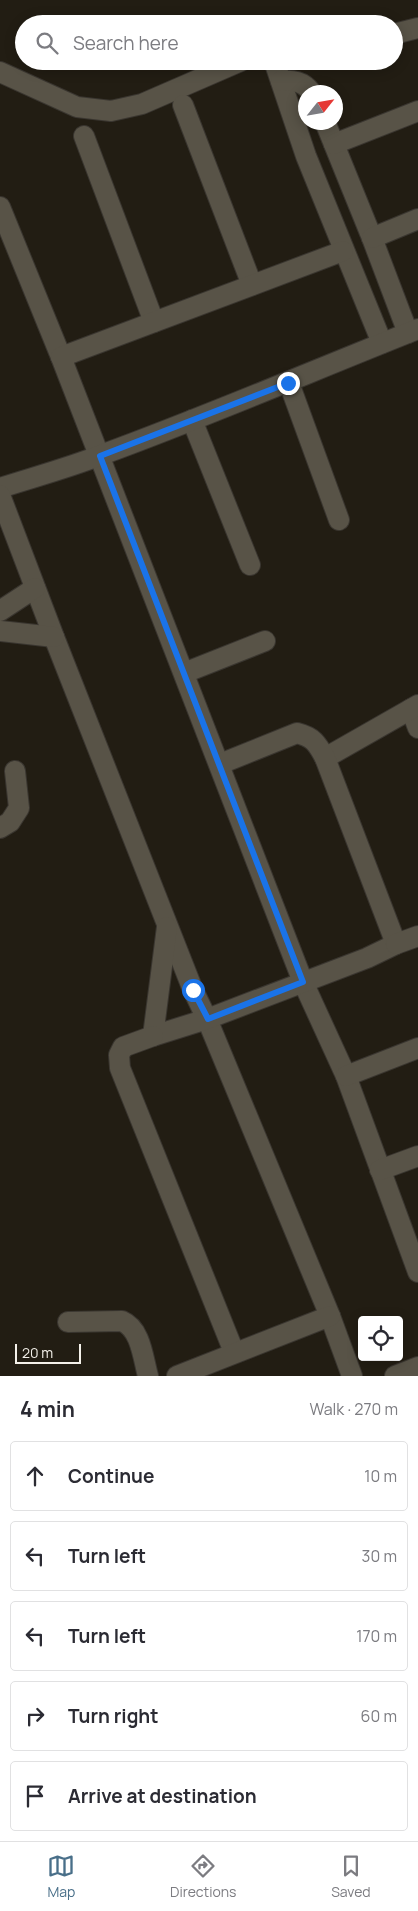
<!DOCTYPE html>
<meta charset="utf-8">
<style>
:root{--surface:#fff;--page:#f2f2f3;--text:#2b2b33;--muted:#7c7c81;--line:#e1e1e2;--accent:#496f89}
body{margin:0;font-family:Manrope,sans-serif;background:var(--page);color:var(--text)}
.controls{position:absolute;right:15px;bottom:15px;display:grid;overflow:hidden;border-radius:5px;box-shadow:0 2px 12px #0003}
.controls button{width:45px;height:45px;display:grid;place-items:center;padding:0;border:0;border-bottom:1px solid var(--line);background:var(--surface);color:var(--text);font:25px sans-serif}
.compass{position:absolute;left:298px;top:85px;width:45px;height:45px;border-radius:50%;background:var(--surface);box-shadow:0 2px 12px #0003;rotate:59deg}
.scale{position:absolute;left:15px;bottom:12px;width:66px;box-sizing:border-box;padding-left:5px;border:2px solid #f4f1ea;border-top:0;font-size:14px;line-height:18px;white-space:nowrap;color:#f4f1ea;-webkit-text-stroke:4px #221d13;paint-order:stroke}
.stop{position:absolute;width:15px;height:15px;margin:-11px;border:4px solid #1a73e8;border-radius:50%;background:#fff}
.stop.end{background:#1a73e8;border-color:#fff;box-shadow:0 1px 5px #0008}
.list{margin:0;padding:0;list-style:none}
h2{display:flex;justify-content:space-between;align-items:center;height:65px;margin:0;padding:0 20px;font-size:21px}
h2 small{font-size:16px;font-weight:400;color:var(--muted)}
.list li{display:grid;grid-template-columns:32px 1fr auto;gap:15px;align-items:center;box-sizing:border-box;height:70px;margin:0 10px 10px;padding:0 10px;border:1px solid var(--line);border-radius:5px}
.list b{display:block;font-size:19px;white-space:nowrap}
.list em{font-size:16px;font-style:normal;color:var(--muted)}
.icon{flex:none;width:28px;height:28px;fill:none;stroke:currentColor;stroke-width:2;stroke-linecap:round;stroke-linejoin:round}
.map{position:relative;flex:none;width:418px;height:1376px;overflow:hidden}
.search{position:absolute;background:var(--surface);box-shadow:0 2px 12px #0003;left:15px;right:15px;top:15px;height:55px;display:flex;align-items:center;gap:12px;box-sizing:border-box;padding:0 18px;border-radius:28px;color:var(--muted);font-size:19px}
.sheet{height:465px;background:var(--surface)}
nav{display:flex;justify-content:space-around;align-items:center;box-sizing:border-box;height:70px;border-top:1px solid var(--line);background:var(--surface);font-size:14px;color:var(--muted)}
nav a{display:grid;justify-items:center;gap:2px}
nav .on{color:var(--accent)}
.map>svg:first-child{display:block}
</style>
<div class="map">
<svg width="418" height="1376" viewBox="0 0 418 1376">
<rect width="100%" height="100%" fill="#221d13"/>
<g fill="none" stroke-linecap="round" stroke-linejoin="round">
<defs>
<g id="street">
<polyline points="394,34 418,28"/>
<polyline points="274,61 306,156 382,343"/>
<polyline points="0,72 77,107 111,111 142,104 241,61"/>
<path d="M281,81C293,80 303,81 311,92"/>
<polyline points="183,105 252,285"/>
<polyline points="325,122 372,238 408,333"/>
<polyline points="84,136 154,322"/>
<polyline points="334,144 418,111"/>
<polyline points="0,207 61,357"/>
<polyline points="372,238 418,219"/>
<polyline points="343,251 61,357 303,982 346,1076 418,1272"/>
<polyline points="289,383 339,520"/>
<polyline points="192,420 250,565"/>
<path d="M0,488C34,477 68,468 101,455C208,416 312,371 418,329"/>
<polyline points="0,495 54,637 193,990 207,1019 330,1316 352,1376"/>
<polyline points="0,611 35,588"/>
<polyline points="0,631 54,637"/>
<polyline points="184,673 265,641"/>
<polyline points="411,709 418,728"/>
<polyline points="325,758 418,705"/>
<polyline points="0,828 10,822 19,808 15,771"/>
<path d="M167,927L153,1036L207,1019L367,958L396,944L325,758C317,743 313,737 297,733L220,764"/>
<polyline points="396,944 418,936"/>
<polyline points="153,1036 123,1047 119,1055 120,1068 234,1352"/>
<polyline points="346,1076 418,1048"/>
<polyline points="380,1170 418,1156"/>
<path d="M68,1322L122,1321C141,1329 143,1358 148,1376"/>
<polyline points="177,1376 330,1316"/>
<polyline points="395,1376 418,1367"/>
</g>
</defs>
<!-- street casing -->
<use href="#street" stroke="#3a3630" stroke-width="22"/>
<!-- street -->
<use href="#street" stroke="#585347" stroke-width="20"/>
</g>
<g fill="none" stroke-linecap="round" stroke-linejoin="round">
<!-- route -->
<polyline stroke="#1a73e8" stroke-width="6" points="193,990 208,1019 303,982 100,456 288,383"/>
</g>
</svg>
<div class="controls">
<button><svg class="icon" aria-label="locate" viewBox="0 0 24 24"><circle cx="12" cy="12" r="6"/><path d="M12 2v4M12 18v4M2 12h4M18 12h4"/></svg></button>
</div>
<svg class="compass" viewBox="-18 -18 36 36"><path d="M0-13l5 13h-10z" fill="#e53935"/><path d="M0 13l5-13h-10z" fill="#7c7c81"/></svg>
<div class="scale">20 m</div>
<div class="stop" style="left:193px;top:990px"></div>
<div class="stop end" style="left:288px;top:383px"></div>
<div class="search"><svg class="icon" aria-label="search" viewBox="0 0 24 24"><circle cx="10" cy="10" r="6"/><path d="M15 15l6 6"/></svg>Search here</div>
</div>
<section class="sheet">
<h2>4 min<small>Walk · 270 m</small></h2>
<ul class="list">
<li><svg class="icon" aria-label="ahead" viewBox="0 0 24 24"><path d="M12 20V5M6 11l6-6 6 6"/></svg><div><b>Continue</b></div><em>10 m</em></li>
<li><svg class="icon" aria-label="left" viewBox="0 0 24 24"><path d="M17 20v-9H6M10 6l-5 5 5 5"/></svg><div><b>Turn left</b></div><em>30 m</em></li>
<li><svg class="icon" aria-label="left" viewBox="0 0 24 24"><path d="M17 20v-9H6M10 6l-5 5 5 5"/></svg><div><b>Turn left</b></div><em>170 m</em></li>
<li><svg class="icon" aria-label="right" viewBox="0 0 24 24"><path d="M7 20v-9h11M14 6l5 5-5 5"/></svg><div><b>Turn right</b></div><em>60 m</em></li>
<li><svg class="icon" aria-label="arrive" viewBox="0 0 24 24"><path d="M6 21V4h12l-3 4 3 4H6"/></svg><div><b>Arrive at destination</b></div></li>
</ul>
</section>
<nav>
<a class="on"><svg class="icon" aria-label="map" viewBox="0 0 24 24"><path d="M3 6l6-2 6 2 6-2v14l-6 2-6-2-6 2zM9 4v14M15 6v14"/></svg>Map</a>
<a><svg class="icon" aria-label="directions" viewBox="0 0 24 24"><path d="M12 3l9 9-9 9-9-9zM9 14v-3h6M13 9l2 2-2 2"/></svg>Directions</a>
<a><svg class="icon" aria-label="saved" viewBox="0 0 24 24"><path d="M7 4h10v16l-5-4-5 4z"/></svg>Saved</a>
</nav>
